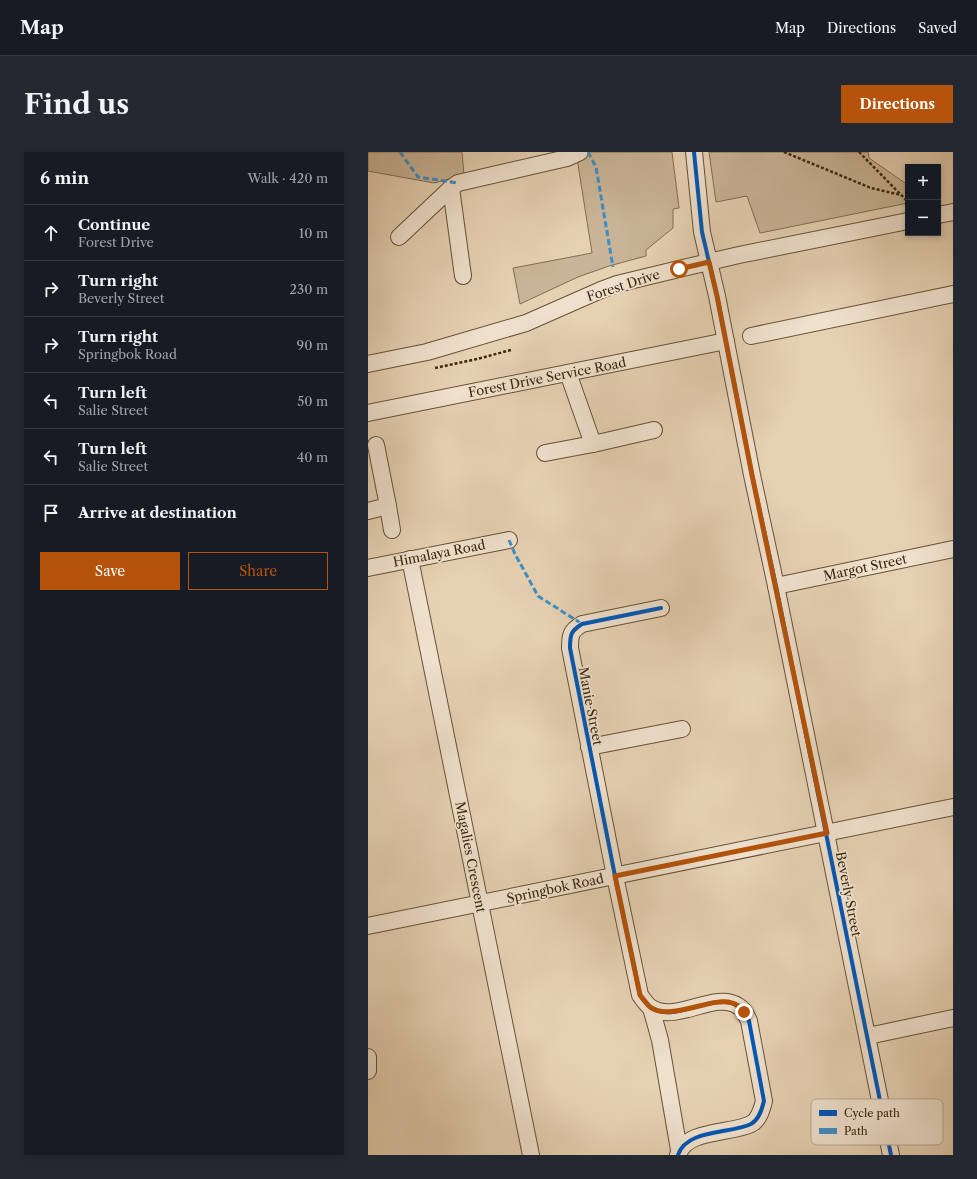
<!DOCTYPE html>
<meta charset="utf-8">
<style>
:root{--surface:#171b24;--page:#242831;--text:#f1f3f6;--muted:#9ea1a6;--line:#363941;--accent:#b45309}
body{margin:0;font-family:"Libre Caslon Text",serif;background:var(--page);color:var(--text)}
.controls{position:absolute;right:12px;top:12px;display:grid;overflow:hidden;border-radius:0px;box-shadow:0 2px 6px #0003}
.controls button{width:36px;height:36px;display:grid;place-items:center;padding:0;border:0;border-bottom:1px solid var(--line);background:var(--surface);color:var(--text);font:20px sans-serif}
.stop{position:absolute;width:12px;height:12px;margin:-9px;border:3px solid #b45309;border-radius:50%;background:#fff}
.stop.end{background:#b45309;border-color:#fff;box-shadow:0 1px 4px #0008}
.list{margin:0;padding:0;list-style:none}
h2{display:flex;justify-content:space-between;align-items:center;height:52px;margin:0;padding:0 16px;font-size:17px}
h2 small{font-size:13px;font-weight:400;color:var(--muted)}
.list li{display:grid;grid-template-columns:26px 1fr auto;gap:12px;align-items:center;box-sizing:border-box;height:56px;padding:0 16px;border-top:1px solid var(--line)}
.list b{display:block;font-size:15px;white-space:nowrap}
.list p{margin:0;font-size:13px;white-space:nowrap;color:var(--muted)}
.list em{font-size:13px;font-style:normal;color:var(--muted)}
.actions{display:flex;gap:8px;padding:12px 16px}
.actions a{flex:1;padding:9px 0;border:1px solid var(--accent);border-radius:0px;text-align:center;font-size:14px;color:var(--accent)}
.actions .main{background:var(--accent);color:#fff}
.icon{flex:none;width:22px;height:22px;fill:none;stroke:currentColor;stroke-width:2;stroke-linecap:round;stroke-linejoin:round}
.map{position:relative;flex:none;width:585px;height:1003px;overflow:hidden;border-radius:0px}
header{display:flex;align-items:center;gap:24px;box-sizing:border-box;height:56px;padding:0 20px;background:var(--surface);border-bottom:1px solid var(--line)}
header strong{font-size:19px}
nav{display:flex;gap:22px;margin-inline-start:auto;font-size:14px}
.intro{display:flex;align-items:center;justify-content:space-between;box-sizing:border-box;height:96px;padding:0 24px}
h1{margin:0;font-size:28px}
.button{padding:10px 18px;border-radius:0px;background:var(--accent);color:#fff;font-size:14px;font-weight:700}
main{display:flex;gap:24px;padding:0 24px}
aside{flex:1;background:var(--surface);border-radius:0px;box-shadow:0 2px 6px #0003}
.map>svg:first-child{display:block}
</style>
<header>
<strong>Map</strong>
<nav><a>Map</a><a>Directions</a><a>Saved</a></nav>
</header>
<div class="intro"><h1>Find us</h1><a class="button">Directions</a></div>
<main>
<aside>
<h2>6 min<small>Walk · 420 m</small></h2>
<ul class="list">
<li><svg class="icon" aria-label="ahead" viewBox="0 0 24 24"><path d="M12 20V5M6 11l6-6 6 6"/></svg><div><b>Continue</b><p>Forest Drive</p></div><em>10 m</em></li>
<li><svg class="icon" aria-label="right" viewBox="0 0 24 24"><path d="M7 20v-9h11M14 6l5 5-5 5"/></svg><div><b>Turn right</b><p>Beverly Street</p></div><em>230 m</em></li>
<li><svg class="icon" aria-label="right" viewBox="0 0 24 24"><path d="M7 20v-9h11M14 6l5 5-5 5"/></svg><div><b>Turn right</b><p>Springbok Road</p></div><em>90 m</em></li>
<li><svg class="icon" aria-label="left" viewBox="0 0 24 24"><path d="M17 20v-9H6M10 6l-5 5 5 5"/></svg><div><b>Turn left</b><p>Salie Street</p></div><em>50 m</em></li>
<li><svg class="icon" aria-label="left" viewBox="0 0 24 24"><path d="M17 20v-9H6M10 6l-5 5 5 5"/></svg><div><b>Turn left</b><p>Salie Street</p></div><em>40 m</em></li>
<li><svg class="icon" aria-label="arrive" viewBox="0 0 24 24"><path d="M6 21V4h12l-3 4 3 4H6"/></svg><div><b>Arrive at destination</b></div></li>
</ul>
<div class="actions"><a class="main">Save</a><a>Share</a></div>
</aside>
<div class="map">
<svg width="585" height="1003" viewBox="0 0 585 1003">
<rect width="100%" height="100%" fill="#e6d1b3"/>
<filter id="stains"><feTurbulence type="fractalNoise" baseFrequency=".005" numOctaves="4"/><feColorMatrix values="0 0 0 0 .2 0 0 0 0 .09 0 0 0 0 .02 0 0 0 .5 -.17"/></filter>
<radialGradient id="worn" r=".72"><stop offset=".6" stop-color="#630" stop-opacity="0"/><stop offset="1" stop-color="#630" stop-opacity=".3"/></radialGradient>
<!-- green -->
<g fill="#c9b497" stroke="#826e52">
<polygon points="0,0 94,0 96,23 66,31 0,19"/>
<polygon points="208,0 304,0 311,56 305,57 305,76 278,98 278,104 241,114 210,125 152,152 145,116 224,101"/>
<polygon points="341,0 500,0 501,6 540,33 540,51 392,81 379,44 348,50"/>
</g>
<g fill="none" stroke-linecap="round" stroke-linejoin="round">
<defs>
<g id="minor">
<polyline points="326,0 334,80 349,144 384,323 408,434 523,1003"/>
<polyline points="83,36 95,124"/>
<polyline points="570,63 585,60"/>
<polyline points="31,85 83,36 90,31 199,6 212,0"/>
<polyline points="383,184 585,142"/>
<polyline points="0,212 59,200 158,171 233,138 249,132 315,116 371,103 540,69"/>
<polyline points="200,221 225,292 286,278"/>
<polyline points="0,261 358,189"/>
<polyline points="177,301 225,292"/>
<polyline points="20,354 24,378"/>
<polyline points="0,359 20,354 8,293"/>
<polyline points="42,407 163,1003"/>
<polyline points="0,416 141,388"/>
<polyline points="408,434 585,397"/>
<path d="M293,456L214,472C203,479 202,482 202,496L247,724L272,843C275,847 278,852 282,855C306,873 347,838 370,854C376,857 378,863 381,869L396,949C394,957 391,968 383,972C363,982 318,977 310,1003"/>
<polyline points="221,595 314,577"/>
<polyline points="0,774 585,655"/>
<polyline points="283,856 292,888 311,998"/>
<polyline points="500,884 585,866"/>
<polyline points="0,905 0,919"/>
</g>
</defs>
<!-- minor casing -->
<use href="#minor" stroke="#665236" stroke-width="18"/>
<!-- path -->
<g stroke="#3b270c" stroke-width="2.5" stroke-dasharray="3 2" stroke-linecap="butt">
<polyline points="416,0 503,36 533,43"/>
<polyline points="491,0 540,50"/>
<polyline points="67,216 109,207 143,198"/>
</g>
<!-- minor -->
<use href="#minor" stroke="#efe1ce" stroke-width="16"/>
<!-- quiet -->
<g stroke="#3e8fc6" stroke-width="3" stroke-dasharray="6 3" stroke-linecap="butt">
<polyline points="32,0 50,25 90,31"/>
<polyline points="220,0 228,15 245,115"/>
<polyline points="141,388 147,402 170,444 214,472"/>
</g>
<defs>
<g id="cycleway">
<polyline points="326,0 334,80 349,144 384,323 408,434 523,1003"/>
<path d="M293,456L214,472C203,479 202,482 202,496L247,724L272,843C275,847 278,852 282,855C306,873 347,838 370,854C376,857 378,863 381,869L396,949C394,957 391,968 383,972C363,982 318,977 310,1003"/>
</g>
</defs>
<!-- cycleway casing -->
<use href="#cycleway" stroke="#efe1ce" stroke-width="6"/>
<!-- cycleway -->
<use href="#cycleway" stroke="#0057b8" stroke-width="4"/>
</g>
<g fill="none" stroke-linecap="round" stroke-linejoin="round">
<!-- route -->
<path stroke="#b45309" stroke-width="5" d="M311,117L341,110L349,144L384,323L459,681L247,724L272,843C275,847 278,851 282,855C302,870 344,844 364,851C369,852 373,856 376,860"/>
</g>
<g text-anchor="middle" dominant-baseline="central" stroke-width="3.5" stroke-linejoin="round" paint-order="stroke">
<!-- street labels -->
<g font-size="13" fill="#3b270c" stroke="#efe1ce">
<text transform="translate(255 133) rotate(-18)">Forest Drive</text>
<text transform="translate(179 225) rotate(-11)">Forest Drive Service Road</text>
<text transform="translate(71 401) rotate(-11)">Himalaya Road</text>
<text transform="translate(497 415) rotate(-12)">Margot Street</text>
<text transform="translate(223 554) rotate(79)">Manie Street</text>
<text transform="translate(103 705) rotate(79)">Magalies Crescent</text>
<text transform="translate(187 736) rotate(-12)">Springbok Road</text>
<text transform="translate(481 742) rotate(79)">Beverly Street</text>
</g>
</g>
<!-- legend -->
<rect x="443" y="947" width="132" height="46" rx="6" fill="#efe1ce" stroke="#b9a994" stroke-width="1"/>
<rect x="451" y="958" width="18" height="6" fill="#0057b8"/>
<rect x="451" y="976" width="18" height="6" fill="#3e8fc6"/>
<g font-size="11" fill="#3b270c">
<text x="476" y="965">Cycle path</text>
<text x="476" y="983">Path</text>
</g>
<rect width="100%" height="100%" filter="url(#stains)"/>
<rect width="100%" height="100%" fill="url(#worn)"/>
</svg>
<div class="controls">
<button>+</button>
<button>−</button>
</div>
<div class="stop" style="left:311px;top:117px"></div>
<div class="stop end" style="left:376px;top:860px"></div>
</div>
</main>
